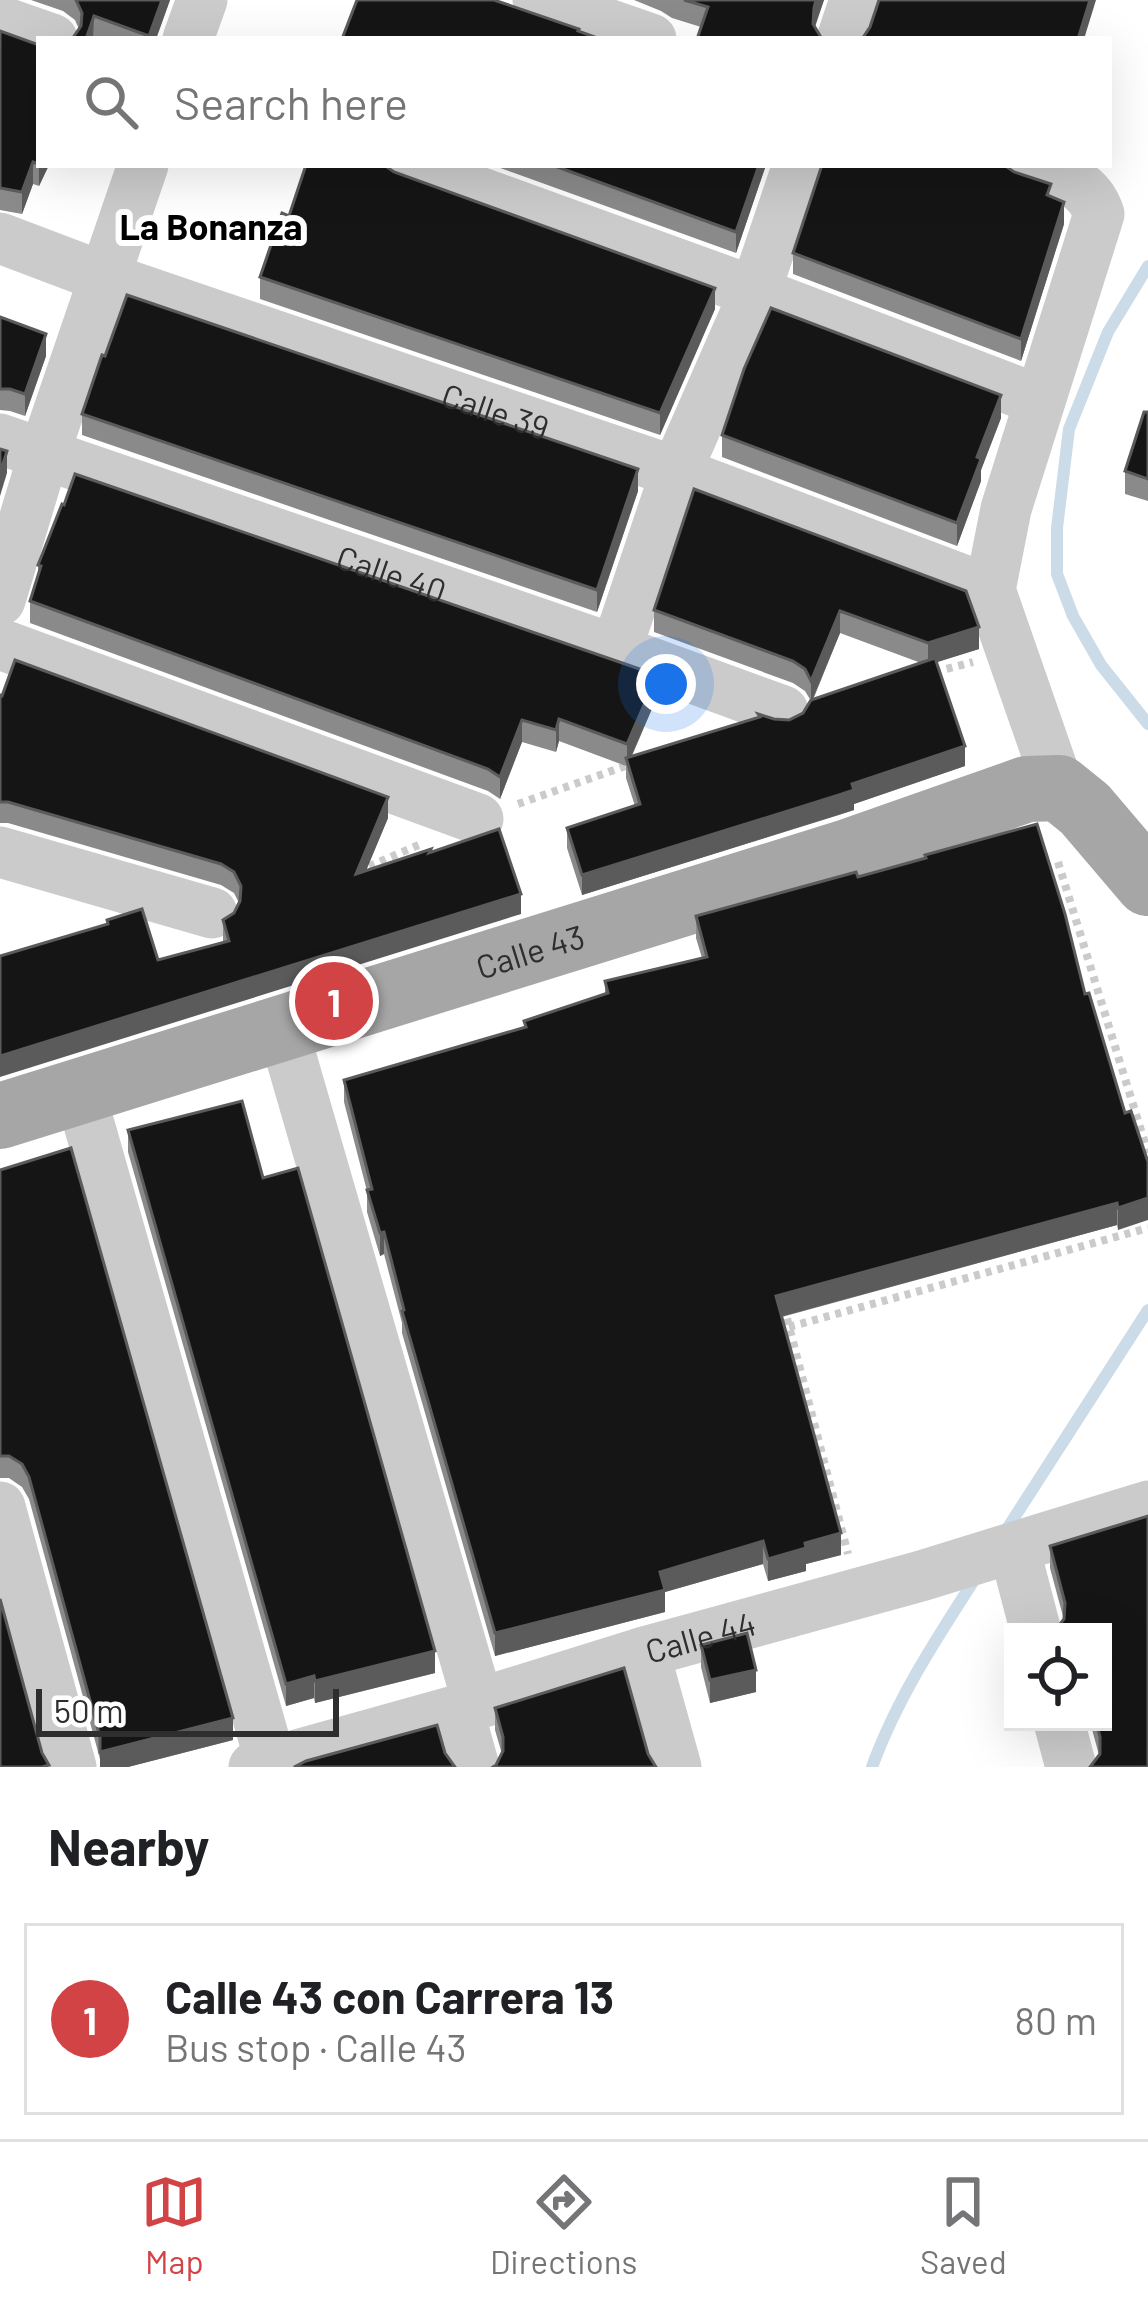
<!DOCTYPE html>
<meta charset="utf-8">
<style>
:root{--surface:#fff;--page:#f6f6f6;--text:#202124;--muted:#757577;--line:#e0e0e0;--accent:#d24346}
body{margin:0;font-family:Barlow,sans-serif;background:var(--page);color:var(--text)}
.controls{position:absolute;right:36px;bottom:36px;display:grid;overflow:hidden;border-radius:0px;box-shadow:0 12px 48px #0002}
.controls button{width:108px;height:108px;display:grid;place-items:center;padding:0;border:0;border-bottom:3px solid var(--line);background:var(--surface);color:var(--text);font:60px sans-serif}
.scale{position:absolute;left:36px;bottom:30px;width:303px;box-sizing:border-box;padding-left:12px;border:6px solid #2e2e2e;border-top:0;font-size:33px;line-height:42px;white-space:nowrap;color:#2e2e2e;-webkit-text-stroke:9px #fff;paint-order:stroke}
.you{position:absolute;left:666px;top:684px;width:42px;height:42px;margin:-30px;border:9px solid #fff;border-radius:50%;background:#1a73e8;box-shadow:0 0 0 18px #1a73e833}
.badge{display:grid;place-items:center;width:78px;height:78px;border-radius:50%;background:var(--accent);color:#fff;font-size:39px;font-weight:700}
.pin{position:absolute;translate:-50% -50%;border:6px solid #fff;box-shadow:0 3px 12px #0006}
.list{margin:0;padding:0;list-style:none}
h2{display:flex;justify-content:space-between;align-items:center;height:156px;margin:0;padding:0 48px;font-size:51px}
h2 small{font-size:39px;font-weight:400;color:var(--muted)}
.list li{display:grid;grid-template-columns:78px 1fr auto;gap:36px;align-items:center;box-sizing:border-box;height:192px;margin:0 24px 24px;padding:0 24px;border:3px solid var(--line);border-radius:0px}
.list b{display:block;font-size:45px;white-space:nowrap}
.list p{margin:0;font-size:39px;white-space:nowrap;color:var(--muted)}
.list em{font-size:39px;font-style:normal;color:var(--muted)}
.icon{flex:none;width:66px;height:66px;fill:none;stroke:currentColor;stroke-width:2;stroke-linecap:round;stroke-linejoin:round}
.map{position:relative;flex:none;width:1148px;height:1767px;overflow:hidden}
.search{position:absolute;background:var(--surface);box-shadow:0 12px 48px #0002;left:36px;right:36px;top:36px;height:132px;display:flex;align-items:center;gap:30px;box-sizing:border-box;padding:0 42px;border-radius:0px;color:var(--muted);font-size:45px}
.sheet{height:372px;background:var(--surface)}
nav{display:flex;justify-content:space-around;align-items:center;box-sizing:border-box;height:168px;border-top:3px solid var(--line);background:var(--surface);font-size:33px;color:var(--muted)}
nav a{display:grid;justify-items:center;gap:6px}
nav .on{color:var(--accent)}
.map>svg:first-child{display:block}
</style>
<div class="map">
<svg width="1148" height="1767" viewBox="0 0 1148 1767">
<rect width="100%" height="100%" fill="#fff"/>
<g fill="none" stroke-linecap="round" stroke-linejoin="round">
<!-- stream -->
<g stroke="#cbdbe7" stroke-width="12">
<polyline points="1148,266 1108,332 1069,429 1057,528 1057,574 1073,616 1101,665 1148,724"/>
<polyline points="1005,1532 1148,1310"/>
<path d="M872,1767C897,1698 938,1636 978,1574"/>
</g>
<!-- path -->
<g stroke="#cbcbcb" stroke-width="8" stroke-dasharray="6 6" stroke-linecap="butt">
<polyline points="935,672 973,662"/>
<polyline points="518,804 634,763"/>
<polyline points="1058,862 1148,1153"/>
<polyline points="358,871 421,844"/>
<polyline points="784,1307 848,1554"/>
<polyline points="789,1327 1148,1228"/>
</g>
<!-- minor -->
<g stroke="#cbcbcb" stroke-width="51">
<polyline points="538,0 651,39"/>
<polyline points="0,21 52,39"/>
<polyline points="188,39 202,0"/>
<polyline points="842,39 855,0"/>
<polyline points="404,165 755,292 1039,400"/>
<path d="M1023,165C1055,176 1087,178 1099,214L1006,509L990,590L1059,788"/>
<path id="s1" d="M0,238L103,277L676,472L990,590"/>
<path id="s2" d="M0,439L616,650L783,711"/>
<polyline points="0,600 44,454 143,165"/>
<polyline points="0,644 478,819"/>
<polyline points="616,650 676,472 755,292 798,165"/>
<polyline points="0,852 212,913"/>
<polyline points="282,1026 478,1703"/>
<polyline points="79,1089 272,1767"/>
<polyline points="0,1507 71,1767"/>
<polyline points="1014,1548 1036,1632"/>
<polyline points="644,1652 676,1767"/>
<polyline points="458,1710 474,1767"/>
<polyline points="1059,1722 1071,1767"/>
<path id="s3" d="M254,1767L458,1710L644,1652L921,1576L1148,1506"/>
</g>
<!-- major -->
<path stroke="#a6a6a6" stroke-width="66" id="s4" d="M0,1116L851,851L1027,789L1059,788L1085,809L1148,883"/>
</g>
<!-- wall -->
<g fill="#8a8a8a" fill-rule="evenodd">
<polygon points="31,0 170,0 156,39 99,39 79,29 75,20 63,11"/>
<polygon points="634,0 824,0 814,27 701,27 672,18 661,11"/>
<polygon points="0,31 49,165 39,186 33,184 22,214 0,210"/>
<polygon points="492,165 766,165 736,253"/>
<polygon points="394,172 715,309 660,435 260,299 260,277 289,216"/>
<polygon points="1051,197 1064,224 1021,361 793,274 793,253"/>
<polygon points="0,317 46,356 25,416 10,411 0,410"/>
<polygon points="1148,412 1148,501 1125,494 1125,471"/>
<polygon points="82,414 638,491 597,612 82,435"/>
<polygon points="1001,418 981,470 981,481 957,546 722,457 722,435"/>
<path d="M694,489L979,649L937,662L965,766L854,804V810L839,815L582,895L567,848V828L635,806L626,778V766L559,741L556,752L522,742L500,799L488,791L30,623V601L38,577V565L657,697L632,756L758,718V714L774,719L789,720L803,713L811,701L805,691L793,683L654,632V610ZM840,633L921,663L813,700Z"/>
<polygon points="0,695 388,818 366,870 431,853 521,914 158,960 223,942 223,920 234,913 239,903 234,893 221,885 8,823 0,823"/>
<polygon points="858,877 1085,994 1125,1113 1118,1230 1117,1225 782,1317 841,1555 806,1564 806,1571 768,1581 763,1564 665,1592 665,1612 495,1656 402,1333 402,1323 384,1254 380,1256 367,1212 367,1191 344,1102 344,1080 524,1027 524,1021 605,994 605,981 702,958 696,938 696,916"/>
<polygon points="128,1130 263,1178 435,1673 315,1703 314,1698 286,1706 128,1152"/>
<polygon points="0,1170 233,1740 128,1767 100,1767 100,1759 29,1499 22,1487 9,1478 0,1478"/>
<polygon points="1148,1516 1099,1755 1090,1722 1103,1722 1064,1620 1050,1568 1050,1546"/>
<polygon points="701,1645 756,1692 710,1703 701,1667"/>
<polygon points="624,1668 496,1765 502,1754 495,1730 495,1708"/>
</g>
<!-- shaded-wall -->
<g fill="#5b5b5b">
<polygon points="162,0 170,0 156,39 149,39"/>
<polygon points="816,0 824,0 814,30 814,8"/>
<polygon points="1090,0 1096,0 1084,39 1078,39"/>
<polygon points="94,16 93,39 86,39"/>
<polygon points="33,162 33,184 22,214 22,192"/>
<polygon points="39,165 49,165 39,186"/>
<polygon points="759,165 766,165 736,253 736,232"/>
<polygon points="1064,202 1064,224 1021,361 1021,339"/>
<polygon points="715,288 715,309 660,435 660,413"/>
<polygon points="46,334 46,356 25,416 25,394"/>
<polygon points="1001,395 1001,418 981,470 981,481 957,546 957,523 977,457"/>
<polygon points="7,451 7,473 0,496 0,474"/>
<polygon points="638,469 638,491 597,612 597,590"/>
<polygon points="840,611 840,633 811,703 811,681"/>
<polygon points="979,627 979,649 928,665 928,643"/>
<polygon points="657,675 657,697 627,766 627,744"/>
<polygon points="559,719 559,741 556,752 556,730"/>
<polygon points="522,720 522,742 500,799 500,777"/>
<polygon points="965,746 965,766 854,804 854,810 582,895 582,875"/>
<polygon points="388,797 388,818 356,895 356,874"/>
<polygon points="521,894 521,914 0,1077 0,1056"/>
<polygon points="1148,1198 1148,1220 1118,1230 1118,1208"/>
<polygon points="1117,1203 1117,1225 776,1318 776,1296"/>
<polygon points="384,1232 384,1254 380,1256 380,1233"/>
<polygon points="841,1533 841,1555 806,1564 806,1571 768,1581 768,1559 805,1543"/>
<polygon points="763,1541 763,1564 665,1592 665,1612 495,1656 495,1633 660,1572"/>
<polygon points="435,1651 435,1673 315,1703 315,1681"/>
<polygon points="756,1670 756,1692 710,1703 710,1680"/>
<polygon points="314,1676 314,1698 286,1706 286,1684"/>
<polygon points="233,1718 233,1740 128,1767 100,1767 100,1752"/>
</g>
<!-- building -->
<g fill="#151515" stroke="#5b5b5b" stroke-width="3">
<polygon points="76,0 162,0 149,36 94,16 86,39 72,39 81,26 82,13"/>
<polygon points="357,0 494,0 579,29 578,31 600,39 342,39"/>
<polygon points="684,0 816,0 814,8 813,24 822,39 697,39 708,7"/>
<polygon points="879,0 1090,0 1078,39 862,39 870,27"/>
<polygon points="0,31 39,45 39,164 33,162 22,192 0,188"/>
<polygon points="306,165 384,165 394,172 715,288 660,413 260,277 282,213 289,216"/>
<polygon points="552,165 759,165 736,232"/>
<polygon points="822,165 1004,165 1014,172 1051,184 1047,195 1064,202 1021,339 793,253"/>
<polygon points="127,295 638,469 597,590 82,414 102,355 105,356"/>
<polygon points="771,308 1001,395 977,457 981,459 957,523 722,435 744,369"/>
<polygon points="0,317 46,334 25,394 10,389 0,389"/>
<polygon points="1144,412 1148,412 1148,479 1125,471"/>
<polygon points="0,449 7,451 0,474"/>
<polygon points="75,474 657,675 627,744 559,719 556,730 522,720 500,777 488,769 30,601 41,566 38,565 62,504 64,505"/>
<polygon points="694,489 966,591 979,627 928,643 840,611 811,681 805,669 793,661 654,610"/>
<polygon points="935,658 965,746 852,784 854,790 839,795 582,875 567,828 640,804 626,758 760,717 758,714 774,719 789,720 803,713 811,700"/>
<polygon points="15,660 388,797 356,874 431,849 429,853 499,829 521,894 0,1056 0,956 108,924 107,920 142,909 158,960 229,941 223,920 234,913 240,901 241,886 234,872 221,864 8,802 0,802 0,695 2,696"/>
<polygon points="1037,824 1065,914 1085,994 1089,993 1125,1113 1131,1111 1148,1162 1148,1198 1118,1208 1117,1203 776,1296 841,1533 805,1543 806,1548 768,1559 763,1541 660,1572 665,1590 495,1633 402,1311 404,1310 384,1232 380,1233 367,1190 372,1189 344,1080 526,1027 524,1021 608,993 605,981 707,957 696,916 856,872 858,877 926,858 925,855"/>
<polygon points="242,1101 263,1178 298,1168 435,1651 315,1681 314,1676 286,1684 128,1130"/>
<polygon points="71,1148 233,1718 100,1752 100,1737 29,1477 22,1464 9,1456 0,1456 0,1170"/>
<polygon points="1148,1516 1148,1767 1090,1767 1100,1754 1100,1737 1096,1722 1103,1722 1103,1632 1054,1632 1064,1619 1065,1603 1050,1546"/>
<polygon points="0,1599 42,1753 49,1765 42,1767 0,1767"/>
<polygon points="747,1633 756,1670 710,1680 701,1645"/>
<polygon points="624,1668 648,1754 656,1767 493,1767 496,1765 503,1751 503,1737 495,1708"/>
<polygon points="437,1725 445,1753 455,1767 294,1767 306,1761"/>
</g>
<g text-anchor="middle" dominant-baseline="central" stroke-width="12" stroke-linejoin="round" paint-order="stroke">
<!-- street labels -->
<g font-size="33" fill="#2e2e2e" stroke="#fff">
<text stroke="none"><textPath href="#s1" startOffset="525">Calle 39</textPath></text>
<text stroke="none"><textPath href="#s2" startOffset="414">Calle 40</textPath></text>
<text stroke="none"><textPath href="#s4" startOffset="555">Calle 43</textPath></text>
<text stroke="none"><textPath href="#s3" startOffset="465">Calle 44</textPath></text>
</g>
<!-- neighbourhood labels -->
<g font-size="36" font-weight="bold" fill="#000" stroke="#fff">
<text x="211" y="225">La Bonanza</text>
</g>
</g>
</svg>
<div class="controls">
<button><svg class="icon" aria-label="locate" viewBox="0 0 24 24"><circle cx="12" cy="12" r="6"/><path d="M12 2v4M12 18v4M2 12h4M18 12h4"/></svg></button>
</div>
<div class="scale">50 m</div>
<div class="you"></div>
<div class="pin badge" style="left:334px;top:1001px">1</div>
<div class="search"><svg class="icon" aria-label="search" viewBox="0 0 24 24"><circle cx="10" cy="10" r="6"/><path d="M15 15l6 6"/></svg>Search here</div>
</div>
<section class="sheet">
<h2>Nearby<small></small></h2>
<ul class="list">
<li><span class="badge">1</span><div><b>Calle 43 con Carrera 13</b><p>Bus stop · Calle 43</p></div><em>80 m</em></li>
</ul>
</section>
<nav>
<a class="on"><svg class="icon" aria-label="map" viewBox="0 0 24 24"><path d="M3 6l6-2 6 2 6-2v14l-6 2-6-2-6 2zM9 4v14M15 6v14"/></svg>Map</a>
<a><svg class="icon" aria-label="directions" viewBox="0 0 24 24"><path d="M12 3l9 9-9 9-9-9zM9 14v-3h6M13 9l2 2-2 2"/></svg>Directions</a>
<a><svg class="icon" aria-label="saved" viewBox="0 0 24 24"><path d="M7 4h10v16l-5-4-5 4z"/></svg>Saved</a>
</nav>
